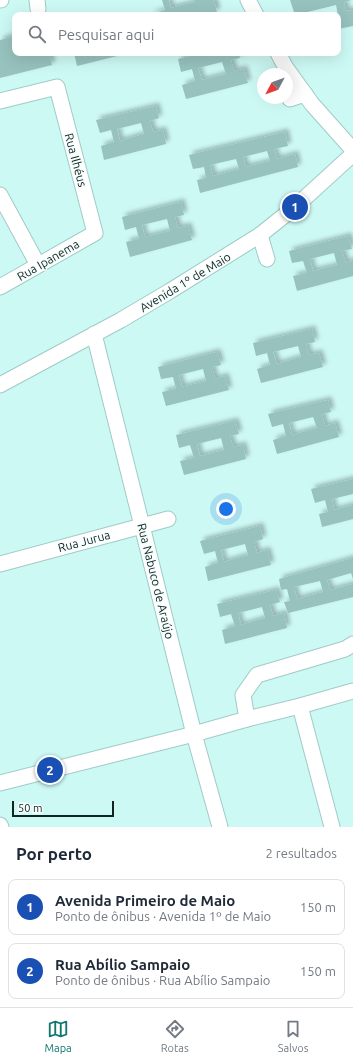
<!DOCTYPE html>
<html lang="pt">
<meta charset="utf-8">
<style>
:root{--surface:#fff;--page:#f6f6f7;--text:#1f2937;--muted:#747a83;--line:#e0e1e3;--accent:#0f766e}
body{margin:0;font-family:Ubuntu,sans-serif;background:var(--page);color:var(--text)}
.compass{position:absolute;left:257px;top:68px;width:36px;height:36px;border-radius:50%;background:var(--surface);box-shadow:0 4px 16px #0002;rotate:229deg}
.scale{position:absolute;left:12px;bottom:10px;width:102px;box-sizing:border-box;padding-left:4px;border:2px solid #122321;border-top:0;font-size:11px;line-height:14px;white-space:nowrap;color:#122321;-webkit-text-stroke:3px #f5fefd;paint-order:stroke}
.you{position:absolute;left:226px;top:509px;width:14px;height:14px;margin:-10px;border:3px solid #fff;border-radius:50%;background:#1a73e8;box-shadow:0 0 0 6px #1a73e833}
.badge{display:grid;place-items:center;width:26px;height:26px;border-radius:50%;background:var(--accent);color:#fff;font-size:13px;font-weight:700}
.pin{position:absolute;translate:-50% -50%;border:2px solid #fff;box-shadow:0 1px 4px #0006}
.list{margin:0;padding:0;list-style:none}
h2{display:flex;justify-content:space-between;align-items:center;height:52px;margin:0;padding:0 16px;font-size:17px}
h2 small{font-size:13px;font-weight:400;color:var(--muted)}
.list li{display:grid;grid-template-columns:26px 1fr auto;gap:12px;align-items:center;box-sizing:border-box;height:56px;margin:0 8px 8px;padding:0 8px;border:1px solid var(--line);border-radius:8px}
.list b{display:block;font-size:15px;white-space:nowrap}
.list p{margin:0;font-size:13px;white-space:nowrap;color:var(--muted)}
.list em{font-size:13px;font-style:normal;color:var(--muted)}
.icon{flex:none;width:22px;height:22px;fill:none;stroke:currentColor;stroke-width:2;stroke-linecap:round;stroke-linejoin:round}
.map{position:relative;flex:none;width:353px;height:827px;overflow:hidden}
.search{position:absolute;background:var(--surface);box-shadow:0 4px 16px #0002;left:12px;right:12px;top:12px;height:44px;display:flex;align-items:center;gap:10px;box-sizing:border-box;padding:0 14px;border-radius:8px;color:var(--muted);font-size:15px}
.sheet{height:180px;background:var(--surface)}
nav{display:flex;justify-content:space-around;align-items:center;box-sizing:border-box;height:56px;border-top:1px solid var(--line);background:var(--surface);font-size:11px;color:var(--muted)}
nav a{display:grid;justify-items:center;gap:2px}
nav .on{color:var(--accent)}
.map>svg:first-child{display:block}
</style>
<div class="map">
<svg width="353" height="827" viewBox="0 0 353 827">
<defs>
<filter id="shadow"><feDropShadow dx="3.5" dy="-3.5" stdDeviation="2" flood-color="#0004"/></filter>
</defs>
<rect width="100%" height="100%" fill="#cdf9f4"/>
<!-- building -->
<g fill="#97c2be" fill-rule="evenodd" filter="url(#shadow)">
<polygon points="162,0 169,0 171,8 195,2 194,0 214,0 217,12 204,15 152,15 151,14 165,10"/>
<polygon points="290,0 351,0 344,2 346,11 353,10 353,26 338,29 338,15 336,5 295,15"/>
<polygon points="15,36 15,53 49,53 52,65 0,78 0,40"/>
<polygon points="74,53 125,53 125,54 77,66"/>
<path d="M203,53H239L240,58L231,60L234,71L244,69L248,83L186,99L182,85L195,81L192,69L181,72L178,59ZM222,62L226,74L202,80L198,68Z"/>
<path d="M156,106L159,118L150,121L153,132L163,130L166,144L104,160L101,146L114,142L111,130L100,133L96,120ZM141,123L144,134L120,141L117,129Z"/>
<path d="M285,132L288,146L274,149L277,159L295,154L298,167L200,193L197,180L206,178L204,167L193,169L189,155ZM267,151L270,161L246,167L243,157ZM236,159L239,169L213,176L210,165Z"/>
<path d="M181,202L184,215L175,217L178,228L188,226L192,240L130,257L126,242L139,239L136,227L125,230L122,217ZM167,219L170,231L145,237L142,225Z"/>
<path d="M348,236L352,249L342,251L346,263L353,260V276L297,291L293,276L307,273L303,261L292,263L289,251ZM334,253L337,265L313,271L310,259Z"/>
<path d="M312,329L315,342L306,344L309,355L319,353L323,367L261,383L257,369L270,365L267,353L256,356L253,343ZM298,346L301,357L277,364L273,352Z"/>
<path d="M217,352L221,365L212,367L215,379L225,376L229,390L166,406L162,392L176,389L173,377L161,379L158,367ZM203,369L206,381L182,387L179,375Z"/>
<path d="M328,400L331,412L322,414L325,426L335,423L339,437L277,454L273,440L286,436L283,424L272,427L268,414ZM313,417L317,428L292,435L289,423Z"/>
<path d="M235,421L239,434L230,436L233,447L243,445L246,459L184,475L180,461L194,458L190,445L179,448L176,435ZM221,438L224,450L200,456L197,444Z"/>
<polygon points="353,479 353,494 332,499 334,510 353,505 353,519 322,527 319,514 328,512 325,500 315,503 311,489"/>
<path d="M260,526L263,539L254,542L257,553L267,550L271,565L208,581L205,567L218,563L215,551L204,554L200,541ZM245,544L248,555L224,562L221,550Z"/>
<path d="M353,558V579L351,573L327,580L330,590L353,584V597L288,613L284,602L290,601L287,589L281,590L279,579ZM320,581L323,592L297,599L294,587Z"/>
<path d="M276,590L280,602L270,605L273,616L284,613L287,628L225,644L222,630L235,626L231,614L220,617L217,604ZM262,607L265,618L241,625L238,613Z"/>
</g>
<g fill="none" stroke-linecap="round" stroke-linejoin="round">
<defs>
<g id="minor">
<polyline points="0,0 1,0"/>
<polyline points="37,0 38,9"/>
<polyline points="248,0 256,15"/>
<polyline points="278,53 286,68 312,104 353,150"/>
<polyline points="290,99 305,94"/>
<polyline points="0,101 57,87 95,233 0,287"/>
<polyline points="0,195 38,265"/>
<polyline points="260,235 267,259"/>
<polyline points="94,334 194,734 220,827"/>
<polyline points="0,385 121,320 170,291 260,235 295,207 353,154"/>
<polyline points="0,564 168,519"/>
<polyline points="300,706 332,827"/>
<polyline points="247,719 243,695 257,675 345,649 353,644"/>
<polyline points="0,783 194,734 247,719 300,706 353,691"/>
<polyline points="0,825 1,827"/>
</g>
</defs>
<!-- minor casing -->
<use href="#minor" stroke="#a0cbc6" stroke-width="17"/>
<!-- minor -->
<use href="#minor" stroke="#fff" stroke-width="15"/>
</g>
<g text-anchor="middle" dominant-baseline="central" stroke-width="3" stroke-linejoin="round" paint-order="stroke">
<!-- street labels -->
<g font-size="12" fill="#122321" stroke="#f5fefd">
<text transform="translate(76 160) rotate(75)">Rua Ilhéus</text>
<text transform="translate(48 260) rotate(-30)">Rua Ipanema</text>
<text transform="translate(185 282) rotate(-31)">Avenida 1º de Maio</text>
<text transform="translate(84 541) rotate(-15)">Rua Jurua</text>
<text transform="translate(156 581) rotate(76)">Rua Nabuco de Araújo</text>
</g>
</g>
</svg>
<svg class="compass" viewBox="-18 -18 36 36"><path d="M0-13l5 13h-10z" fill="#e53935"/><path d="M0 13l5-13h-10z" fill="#747a83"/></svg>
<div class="scale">50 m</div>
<div class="you"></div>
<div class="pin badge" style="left:295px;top:207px;background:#1a4fb4">1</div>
<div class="pin badge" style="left:50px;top:770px;background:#1a4fb4">2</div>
<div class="search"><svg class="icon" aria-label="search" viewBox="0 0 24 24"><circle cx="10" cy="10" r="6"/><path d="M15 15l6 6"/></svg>Pesquisar aqui</div>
</div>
<section class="sheet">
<h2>Por perto<small>2 resultados</small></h2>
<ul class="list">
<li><span class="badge" style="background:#1a4fb4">1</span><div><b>Avenida Primeiro de Maio</b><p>Ponto de ônibus · Avenida 1º de Maio</p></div><em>150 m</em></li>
<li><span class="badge" style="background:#1a4fb4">2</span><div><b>Rua Abílio Sampaio</b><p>Ponto de ônibus · Rua Abílio Sampaio</p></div><em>150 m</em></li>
</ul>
</section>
<nav>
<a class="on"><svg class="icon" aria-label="map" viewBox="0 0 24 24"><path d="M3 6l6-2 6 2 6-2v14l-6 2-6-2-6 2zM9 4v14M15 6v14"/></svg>Mapa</a>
<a><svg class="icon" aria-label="directions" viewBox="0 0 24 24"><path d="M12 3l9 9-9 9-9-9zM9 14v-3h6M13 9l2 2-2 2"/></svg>Rotas</a>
<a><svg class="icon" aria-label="saved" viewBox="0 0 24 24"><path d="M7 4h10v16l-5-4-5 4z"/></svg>Salvos</a>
</nav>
